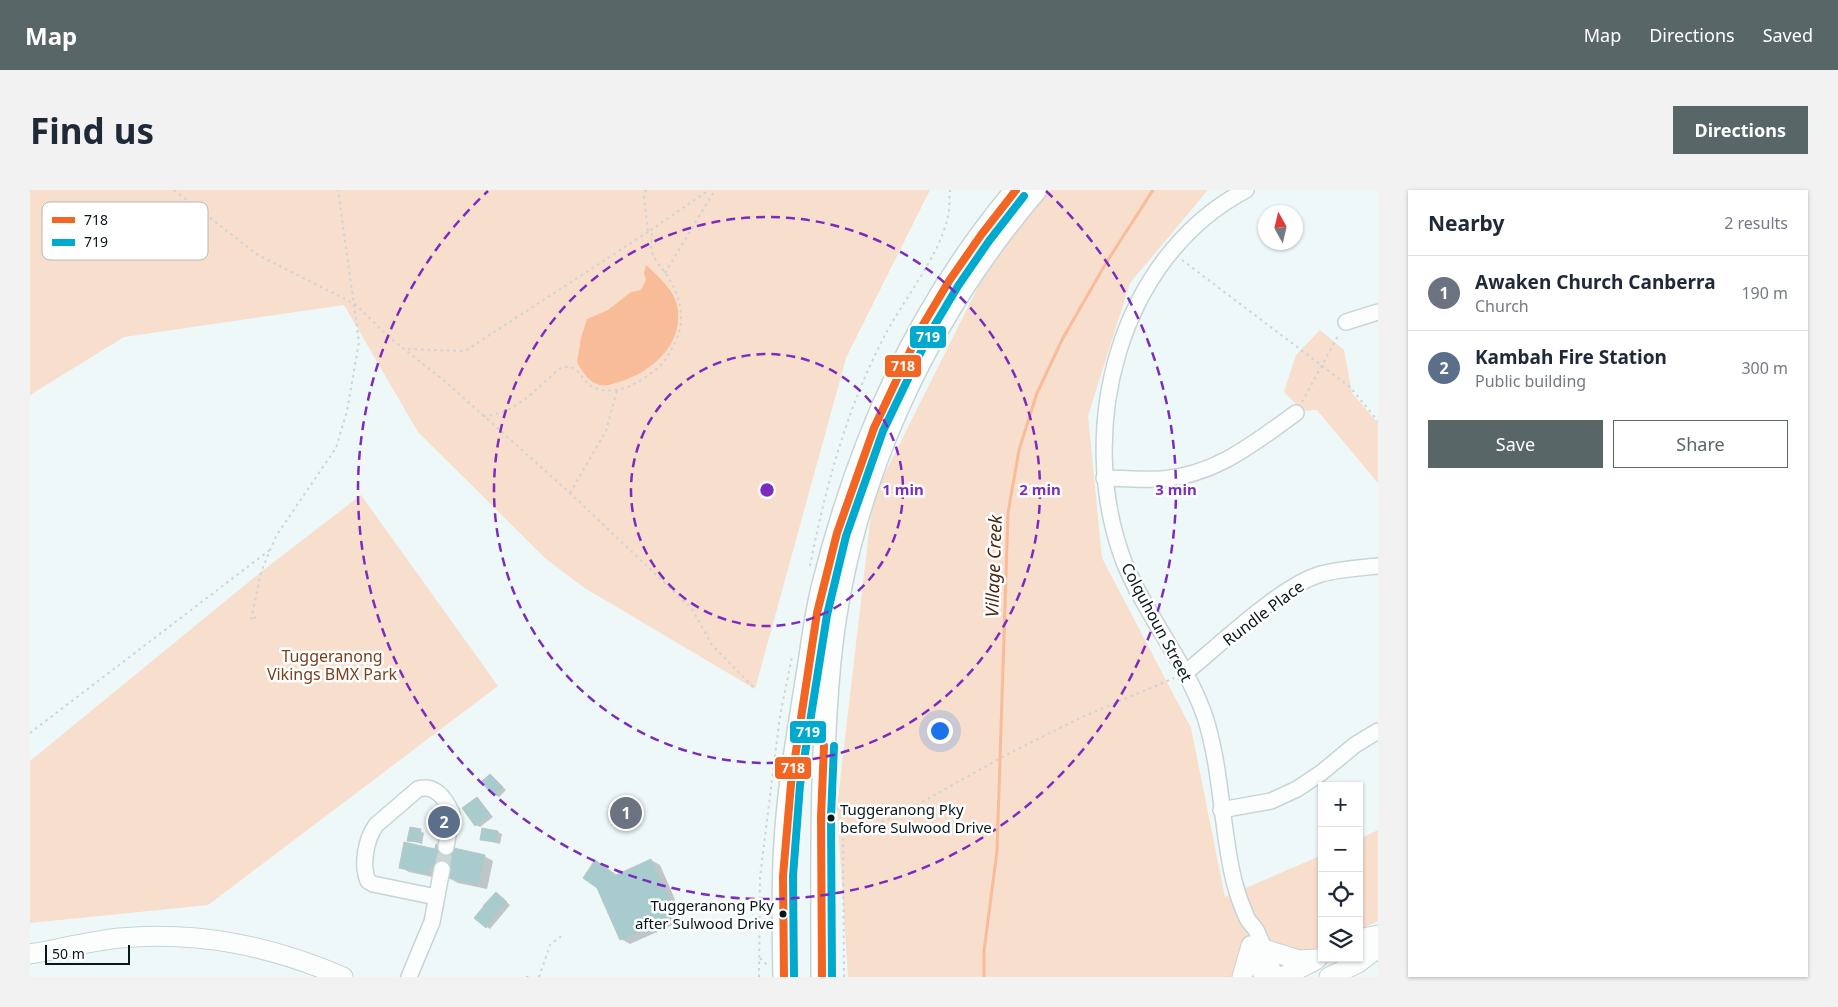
<!DOCTYPE html>
<meta charset="utf-8">
<style>
:root{--surface:#fff;--page:#f2f2f3;--text:#1f2937;--muted:#747a83;--line:#e0e1e3;--accent:#586668}
body{margin:0;font-family:"Noto Sans",sans-serif;background:var(--page);color:var(--text)}
.controls{position:absolute;right:15px;bottom:15px;display:grid;overflow:hidden;border-radius:0px;box-shadow:0 1px 4px #0004}
.controls button{width:45px;height:45px;display:grid;place-items:center;padding:0;border:0;border-bottom:1px solid var(--line);background:var(--surface);color:var(--text);font:25px sans-serif}
.compass{position:absolute;left:1228px;top:15px;width:45px;height:45px;border-radius:50%;background:var(--surface);box-shadow:0 1px 4px #0004;rotate:352deg}
.scale{position:absolute;left:15px;bottom:12px;width:85px;box-sizing:border-box;padding-left:5px;border:2px solid #07181a;border-top:0;font-size:14px;line-height:18px;white-space:nowrap;color:#07181a;-webkit-text-stroke:4px #fff;paint-order:stroke}
.you{position:absolute;left:909px;top:540px;width:18px;height:18px;margin:-12px;border:4px solid #fff;border-radius:50%;background:#1a73e8;box-shadow:0 0 0 8px #1a73e833}
.badge{display:grid;place-items:center;width:32px;height:32px;border-radius:50%;background:var(--accent);color:#fff;font-size:16px;font-weight:700}
.pin{position:absolute;translate:-50% -50%;border:2px solid #fff;box-shadow:0 1px 5px #0006}
.list{margin:0;padding:0;list-style:none}
h2{display:flex;justify-content:space-between;align-items:center;height:65px;margin:0;padding:0 20px;font-size:21px}
h2 small{font-size:16px;font-weight:400;color:var(--muted)}
.list li{display:grid;grid-template-columns:32px 1fr auto;gap:15px;align-items:center;box-sizing:border-box;height:75px;padding:0 20px;border-top:1px solid var(--line)}
.list b{display:block;font-size:19px;white-space:nowrap}
.list p{margin:0;font-size:16px;white-space:nowrap;color:var(--muted)}
.list em{font-size:16px;font-style:normal;color:var(--muted)}
.actions{display:flex;gap:10px;padding:15px 20px}
.actions a{flex:1;padding:11px 0;border:1px solid var(--accent);border-radius:0px;text-align:center;font-size:18px;color:var(--accent)}
.actions .main{background:var(--accent);color:#fff}
.icon{flex:none;width:28px;height:28px;fill:none;stroke:currentColor;stroke-width:2;stroke-linecap:round;stroke-linejoin:round}
.map{position:relative;flex:none;width:1348px;height:787px;overflow:hidden;border-radius:0px}
header{display:flex;align-items:center;gap:30px;box-sizing:border-box;height:70px;padding:0 25px;background:var(--accent);color:#fff}
header strong{font-size:24px}
nav{display:flex;gap:28px;margin-inline-start:auto;font-size:18px}
.intro{display:flex;align-items:center;justify-content:space-between;box-sizing:border-box;height:120px;padding:0 30px}
h1{margin:0;font-size:35px}
.button{padding:12px 22px;border-radius:0px;background:var(--accent);color:#fff;font-size:18px;font-weight:700}
main{display:flex;gap:30px;padding:0 30px}
aside{flex:1;background:var(--surface);border-radius:0px;box-shadow:0 1px 4px #0004}
.map>svg:first-child{display:block}
</style>
<header>
<strong>Map</strong>
<nav><a>Map</a><a>Directions</a><a>Saved</a></nav>
</header>
<div class="intro"><h1>Find us</h1><a class="button">Directions</a></div>
<main>
<div class="map">
<svg width="1348" height="787" viewBox="0 0 1348 787">
<rect width="100%" height="100%" fill="#eef8f9"/>
<!-- green -->
<g fill="#f7decd">
<polygon points="0,0 900,0 816,168 725,499 553,397 515,368 388,242 314,115 94,147 0,205"/>
<polygon points="1020,0 1178,0 1100,93 1058,226 1072,368 1161,538 1195,707 1292,665 1292,756 1223,787 818,787 807,618 843,307 967,59"/>
<polygon points="1290,140 1314,160 1322,203 1348,233 1348,293 1287,220 1273,221 1254,202 1266,165"/>
<polygon points="331,305 468,496 178,715 0,733 0,571 231,382"/>
<polygon points="1348,640 1348,731 1329,740 1329,649"/>
</g>
<!-- water -->
<path fill="#f8bc98" d="M616,75C630,88 646,101 648,121C652,157 619,183 589,192C583,194 573,197 567,194C557,190 552,181 547,172L551,148L557,129L578,120L601,102L611,100L616,90L614,83Z"/>
<!-- shadow -->
<g fill="#0003">
<polygon points="460,585 476,600 469,607 465,605"/>
<polygon points="447,608 463,627 450,637 446,635"/>
<polygon points="390,641 394,643 392,654 379,650"/>
<polygon points="468,642 472,644 470,654 451,649"/>
<polygon points="406,660 454,666 463,671 457,699 428,693 419,688 420,683 407,688 379,682 370,677"/>
<polygon points="621,670 630,675 654,730 600,754 591,749 587,686"/>
<polygon points="466,704 480,715 460,739 445,728"/>
</g>
<g fill="none" stroke-linecap="round" stroke-linejoin="round">
<!-- stream -->
<polyline stroke="#f8bc98" stroke-width="3" points="954,787 954,761 967,661 978,323 989,260 1007,203 1033,148 1076,73 1123,0"/>
</g>
<!-- building -->
<g fill="#a8cbce" stroke="#bac6c8">
<polygon points="460,584 473,597 464,606 451,592"/>
<polygon points="447,607 460,624 445,636 432,618"/>
<polygon points="380,637 391,639 389,652 377,651"/>
<polygon points="452,638 468,641 466,652 450,650"/>
<polygon points="374,652 405,659 406,654 455,665 448,695 418,688 419,681 412,679 400,677 398,684 369,678"/>
<polygon points="621,669 646,725 590,750 567,698 553,688 565,670 586,685"/>
<polygon points="466,702 477,712 464,726 453,716"/>
<polygon points="453,717 465,727 456,738 444,728"/>
</g>
<g fill="none" stroke-linecap="round" stroke-linejoin="round">
<!-- minor-tunnel -->
<polyline stroke="#cbd6d8" stroke-width="15" stroke-dasharray="15 8" stroke-linecap="butt" points="412,679 416,657"/>
<defs>
<g id="minor">
<path d="M1216,0C1087,68 1045,242 1094,372C1116,426 1156,472 1175,527C1192,580 1191,638 1204,691C1207,703 1212,717 1217,728C1220,734 1225,737 1227,742C1234,757 1240,772 1246,787"/>
<polyline points="1316,132 1348,122"/>
<path d="M1074,288C1093,288 1113,290 1132,289C1186,285 1224,253 1266,223"/>
<path d="M1155,483C1190,455 1250,396 1291,384C1309,379 1329,378 1348,376"/>
<polyline points="1191,620 1241,611 1267,599 1291,583 1325,555 1348,541"/>
<path d="M406,707L343,694L338,691C331,675 336,649 346,635L388,599C406,594 415,609 422,623L416,657"/>
<polyline points="1220,754 1232,787"/>
<polyline points="379,787 402,732 412,679"/>
</g>
<g id="major">
<polyline points="1329,749 1348,745"/>
<polyline points="1234,759 1269,770 1287,769"/>
<path d="M0,764C30,759 60,751 90,748C169,741 241,756 313,787"/>
<polyline points="1212,787 1221,756"/>
<polyline points="1252,787 1284,771"/>
<polyline points="1299,787 1328,773 1348,758"/>
</g>
<g id="highway">
<path d="M754,787C753,742 752,697 755,652C758,600 767,549 775,498C781,464 784,431 792,398C829,249 887,118 986,0"/>
<path d="M792,787C792,682 790,576 800,471C817,298 893,132 1006,0"/>
</g>
</defs>
<!-- minor casing -->
<use href="#minor" stroke="#c7d4d5" stroke-width="18"/>
<!-- major casing -->
<use href="#major" stroke="#c7d4d5" stroke-width="21"/>
<!-- highway casing -->
<use href="#highway" stroke="#c7d4d5" stroke-width="24"/>
<!-- path -->
<g stroke="#cfd3d3" stroke-width="2" stroke-dasharray="2.5 4" stroke-linecap="butt">
<polyline points="144,0 228,65 325,114 359,147 417,193 540,303 662,419 682,455 725,499"/>
<polyline points="616,0 614,6 618,42 679,0"/>
<polyline points="1152,70 1320,197 1348,231"/>
<polyline points="635,83 685,0"/>
<path d="M378,159L435,161L618,42L622,43C622,49 620,56 622,62C625,71 631,77 636,84C649,103 656,127 647,148C642,159 637,169 629,177C617,187 601,198 586,200C549,205 555,174 535,177C528,178 523,185 517,190C498,207 480,225 452,226"/>
<polyline points="1272,212 1309,144"/>
<polyline points="540,303 576,241 587,200"/>
<path d="M780,376C795,298 817,218 854,147C872,112 909,66 917,30C920,21 919,10 920,0"/>
<polyline points="226,427 221,430 231,382 246,346 306,258 317,221 329,152 308,0"/>
<polyline points="0,543 241,359"/>
<polyline points="730,768 737,775"/>
<polyline points="496,787 500,787"/>
<polyline points="509,787 520,755 534,744"/>
<polyline points="729,787 730,687 750,526 762,467"/>
<polyline points="814,787 813,638 836,638 869,625 976,565 1050,528 1144,488"/>
</g>
<!-- minor -->
<use href="#minor" stroke="#fcfefe" stroke-width="15"/>
<!-- major -->
<use href="#major" stroke="#fcfefe" stroke-width="19"/>
<!-- highway -->
<use href="#highway" stroke="#fcfefe" stroke-width="21"/>
<defs>
<g id="bus-1">
<polyline points="754,787 753,686 761,594 787,423 807,343 844,238 891,138 919,91 951,45 986,0"/>
<polyline points="792,787 791,627 794,556"/>
</g>
<g id="bus-2">
<polyline points="764,787 763,686 770,595 797,425 816,346 853,241 900,143 928,96 959,51 994,6"/>
<polyline points="802,787 801,627 804,556"/>
</g>
</defs>
<!-- bus-1 casing -->
<use href="#bus-1" stroke="#fff" stroke-width="11"/>
<!-- bus-2 casing -->
<use href="#bus-2" stroke="#fff" stroke-width="11"/>
<!-- bus-1 -->
<use href="#bus-1" stroke="#f26522" stroke-width="8"/>
<!-- bus-2 -->
<use href="#bus-2" stroke="#00a9ce" stroke-width="8"/>
</g>
<!-- distance rings -->
<g fill="none" stroke="#7b2cbf" stroke-width="2.5" stroke-dasharray="9 6">
<circle cx="737" cy="300" r="136"/>
<circle cx="737" cy="300" r="273"/>
<path d="M1016 1A409 409 0 1 1 458 1"/>
</g>
<!-- markers -->
<g fill="#07181a" stroke="#fff" stroke-width="2">
<circle cx="801" cy="628" r="4.5"/>
<circle cx="753" cy="724" r="4.5"/>
</g>
<g text-anchor="middle" dominant-baseline="central" stroke-width="5" stroke-linejoin="round" paint-order="stroke">
<!-- bus labels -->
<g font-size="15" fill="#07181a" stroke="#fff" text-anchor="start">
<text x="810" y="619">Tuggeranong Pky<tspan x="810" dy="18">before Sulwood Drive</tspan></text>
<text x="744" y="715" text-anchor="end">Tuggeranong Pky<tspan x="744" dy="18">after Sulwood Drive</tspan></text>
</g>
<!-- street labels -->
<g font-size="16" fill="#07181a" stroke="#fff">
<text transform="translate(1233 423) rotate(-37)">Rundle Place</text>
<text transform="translate(1127 432) rotate(62)">Colquhoun Street</text>
</g>
<!-- park labels -->
<g font-size="16" fill="#79401c" stroke="#fff">
<text x="302" y="466">Tuggeranong<tspan x="302" dy="18">Vikings BMX Park</tspan></text>
</g>
<!-- water labels -->
<g font-size="18" font-style="italic" fill="#482510" stroke="#fff">
<text transform="translate(963 376) rotate(-88)">Village Creek</text>
</g>
</g>
<!-- legend -->
<rect x="12" y="12" width="166" height="58" rx="8" fill="#fff" stroke="#b5baba" stroke-width="1"/>
<rect x="22" y="27" width="23" height="6" fill="#f26522"/>
<rect x="22" y="49" width="23" height="7" fill="#00a9ce"/>
<g font-size="14" fill="#07181a">
<text x="54" y="35">718</text>
<text x="54" y="57">719</text>
</g>
<circle cx="737" cy="300" r="8" fill="#7b2cbf" stroke="#fff" stroke-width="2.5"/>
<g font-size="15" text-anchor="middle" font-weight="bold" fill="#7b2cbf" stroke="#fff" stroke-width="5" stroke-linejoin="round" paint-order="stroke">
<text x="873" y="305">1 min</text>
<text x="1010" y="305">2 min</text>
<text x="1146" y="305">3 min</text>
</g>
<g stroke="#fff" stroke-width="2">
<rect x="879" y="135" width="38" height="24" rx="5" fill="#00a9ce"/>
<rect x="854" y="164" width="38" height="24" rx="5" fill="#f26522"/>
<rect x="759" y="530" width="38" height="24" rx="5" fill="#00a9ce"/>
<rect x="744" y="566" width="38" height="24" rx="5" fill="#f26522"/>
</g>
<g font-size="14" text-anchor="middle" font-weight="bold" fill="#fff">
<text x="898" y="152">719</text>
<text x="873" y="181">718</text>
<text x="778" y="547">719</text>
<text x="763" y="583">718</text>
</g>
</svg>
<div class="controls">
<button>+</button>
<button>−</button>
<button><svg class="icon" aria-label="locate" viewBox="0 0 24 24"><circle cx="12" cy="12" r="6"/><path d="M12 2v4M12 18v4M2 12h4M18 12h4"/></svg></button>
<button><svg class="icon" aria-label="layers" viewBox="0 0 24 24"><path d="M12 4l9 5-9 5-9-5zM3 14l9 5 9-5"/></svg></button>
</div>
<svg class="compass" viewBox="-18 -18 36 36"><path d="M0-13l5 13h-10z" fill="#e53935"/><path d="M0 13l5-13h-10z" fill="#747a83"/></svg>
<div class="scale">50 m</div>
<div class="you"></div>
<div class="pin badge" style="left:596px;top:623px;background:#6b7280">1</div>
<div class="pin badge" style="left:414px;top:632px;background:#5c6f8a">2</div>
</div>
<aside>
<h2>Nearby<small>2 results</small></h2>
<ul class="list">
<li><span class="badge" style="background:#6b7280">1</span><div><b>Awaken Church Canberra</b><p>Church</p></div><em>190 m</em></li>
<li><span class="badge" style="background:#5c6f8a">2</span><div><b>Kambah Fire Station</b><p>Public building</p></div><em>300 m</em></li>
</ul>
<div class="actions"><a class="main">Save</a><a>Share</a></div>
</aside>
</main>
